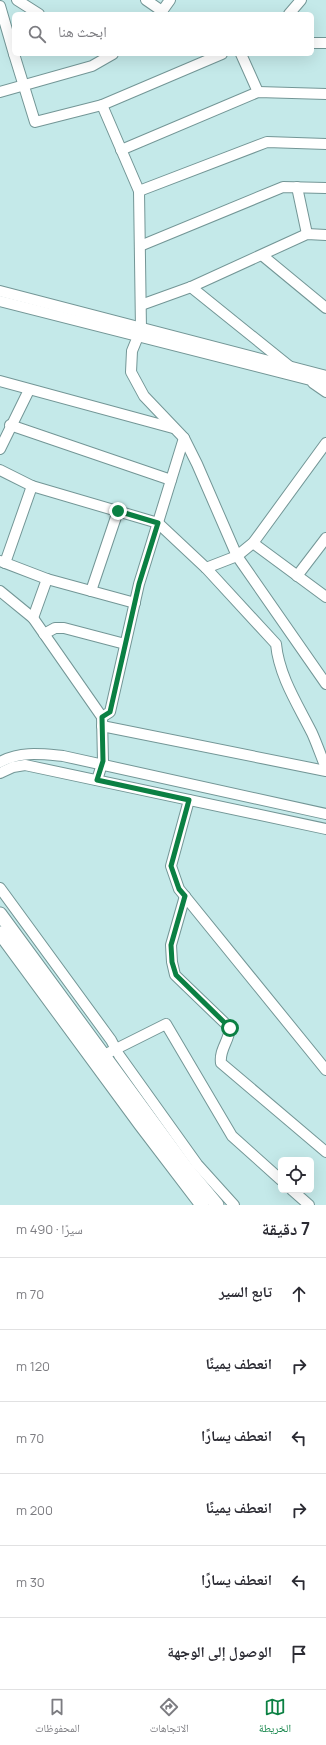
<!DOCTYPE html>
<html lang="ar">
<meta charset="utf-8">
<style>
:root{--surface:#fff;--page:#f7f7f7;--text:#2b2b33;--muted:#7c7c81;--line:#e1e1e2;--accent:#0b8043}
body{margin:0;font-family:Manrope,"Noto Naskh Arabic",sans-serif;background:var(--page);color:var(--text);direction:rtl}
.controls{position:absolute;right:12px;bottom:12px;display:grid;overflow:hidden;border-radius:6px;box-shadow:0 4px 16px #0002}
.controls button{width:36px;height:36px;display:grid;place-items:center;padding:0;border:0;border-bottom:1px solid var(--line);background:var(--surface);color:var(--text);font:20px sans-serif}
.stop{position:absolute;width:12px;height:12px;margin:-9px;border:3px solid #0b8043;border-radius:50%;background:#fff}
.stop.end{background:#0b8043;border-color:#fff;box-shadow:0 1px 4px #0008}
.list{margin:0;padding:0;list-style:none}
h2{display:flex;justify-content:space-between;align-items:center;height:52px;margin:0;padding:0 16px;font-size:17px}
h2 small{font-size:13px;font-weight:400;color:var(--muted)}
.list li{display:grid;grid-template-columns:26px 1fr auto;gap:12px;align-items:center;box-sizing:border-box;height:72px;padding:0 16px;border-top:1px solid var(--line)}
.list b{display:block;font-size:15px;white-space:nowrap}
.list em{font-size:13px;font-style:normal;color:var(--muted)}
.icon{flex:none;width:22px;height:22px;fill:none;stroke:currentColor;stroke-width:2;stroke-linecap:round;stroke-linejoin:round}
.map{position:relative;flex:none;width:326px;height:1205px;overflow:hidden;direction:ltr}
.search{position:absolute;background:var(--surface);box-shadow:0 4px 16px #0002;left:12px;right:12px;top:12px;height:44px;display:flex;align-items:center;gap:10px;box-sizing:border-box;padding:0 14px;border-radius:6px;color:var(--muted);font-size:15px}
.sheet{height:484px;background:var(--surface)}
nav{display:flex;justify-content:space-around;align-items:center;box-sizing:border-box;height:56px;border-top:1px solid var(--line);background:var(--surface);font-size:11px;color:var(--muted)}
nav a{display:grid;justify-items:center;gap:2px}
nav .on{color:var(--accent)}
.map>svg:first-child{display:block}
</style>
<div class="map">
<svg width="326" height="1205" viewBox="0 0 326 1205">
<rect width="100%" height="100%" fill="#c4e9e9"/>
<g fill="none" stroke-linecap="round" stroke-linejoin="round">
<defs>
<g id="minor">
<polyline points="17,0 39,14"/>
<polyline points="146,0 162,11"/>
<polyline points="0,6 14,54"/>
<polyline points="160,14 170,0"/>
<polyline points="289,14 301,0"/>
<polyline points="312,43 326,43"/>
<polyline points="14,54 35,122 102,105 222,54"/>
<polyline points="241,54 258,92"/>
<polyline points="0,92 92,66 113,54"/>
<polyline points="102,105 139,191 141,329 132,351 131,372 144,396 184,438 197,464 237,556 326,684"/>
<polyline points="121,150 258,92 326,94"/>
<polyline points="297,187 307,234"/>
<polyline points="139,191 267,142 326,144"/>
<polyline points="140,246 283,187 326,188"/>
<polyline points="263,256 326,308"/>
<polyline points="191,287 289,366"/>
<polyline points="0,291 326,376"/>
<polyline points="0,301 326,384"/>
<polyline points="141,305 191,287 307,234 326,235"/>
<polyline points="0,381 173,428"/>
<polyline points="313,383 326,392"/>
<polyline points="10,425 171,480"/>
<polyline points="0,449 29,390"/>
<path d="M0,470L32,486L158,523L206,568L276,644C279,676 298,705 312,733C317,744 321,756 326,768"/>
<polyline points="253,543 326,597"/>
<polyline points="0,561 47,579 135,603"/>
<polyline points="5,563 32,486"/>
<polyline points="206,568 237,556 253,543 326,443"/>
<polyline points="297,576 326,538"/>
<polyline points="0,591 33,618 102,717 103,761 97,780"/>
<polyline points="91,591 118,511"/>
<polyline points="33,618 47,579"/>
<polyline points="44,634 55,628 64,628 125,644"/>
<polyline points="102,717 110,712 139,584 184,438"/>
<polyline points="102,726 326,771"/>
<path d="M0,762C21,751 41,754 63,756L326,814"/>
<polyline points="0,773 13,767 25,765 326,829"/>
<polyline points="189,800 171,866 179,889 326,1070"/>
<polyline points="0,888 111,1040 119,1055 197,1164 234,1205"/>
<path d="M185,896L171,945L172,962L175,975L230,1028C229,1041 219,1050 221,1063L326,1152"/>
<polyline points="104,1055 166,1024 232,1136 281,1180"/>
<polyline points="292,1190 309,1205"/>
</g>
<g id="major">
<polyline points="0,914 187,1169 217,1205"/>
<polyline points="0,933 141,1125 202,1205"/>
</g>
</defs>
<!-- minor casing -->
<use href="#minor" stroke="#739696" stroke-width="12"/>
<!-- major casing -->
<use href="#major" stroke="#739696" stroke-width="15"/>
<!-- minor -->
<use href="#minor" stroke="#fff" stroke-width="10"/>
<!-- major -->
<use href="#major" stroke="#fff" stroke-width="13"/>
</g>
<g fill="none" stroke-linecap="round" stroke-linejoin="round">
<!-- route -->
<polyline stroke="#0b8043" stroke-width="5" points="118,511 158,523 139,584 110,712 102,717 103,761 97,780 189,800 171,866 179,889 185,896 171,945 172,962 176,975 230,1028"/>
</g>
</svg>
<div class="controls">
<button><svg class="icon" aria-label="locate" viewBox="0 0 24 24"><circle cx="12" cy="12" r="6"/><path d="M12 2v4M12 18v4M2 12h4M18 12h4"/></svg></button>
</div>
<div class="stop" style="left:230px;top:1028px"></div>
<div class="stop end" style="left:118px;top:511px"></div>
<div class="search"><svg class="icon" aria-label="search" viewBox="0 0 24 24"><circle cx="10" cy="10" r="6"/><path d="M15 15l6 6"/></svg>ابحث هنا</div>
</div>
<section class="sheet">
<h2>7 دقيقة<small>سيرًا · 490 m</small></h2>
<ul class="list">
<li><svg class="icon" aria-label="ahead" viewBox="0 0 24 24"><path d="M12 20V5M6 11l6-6 6 6"/></svg><div><b>تابع السير</b></div><em>70 m</em></li>
<li><svg class="icon" aria-label="right" viewBox="0 0 24 24"><path d="M7 20v-9h11M14 6l5 5-5 5"/></svg><div><b>انعطف يمينًا</b></div><em>120 m</em></li>
<li><svg class="icon" aria-label="left" viewBox="0 0 24 24"><path d="M17 20v-9H6M10 6l-5 5 5 5"/></svg><div><b>انعطف يسارًا</b></div><em>70 m</em></li>
<li><svg class="icon" aria-label="right" viewBox="0 0 24 24"><path d="M7 20v-9h11M14 6l5 5-5 5"/></svg><div><b>انعطف يمينًا</b></div><em>200 m</em></li>
<li><svg class="icon" aria-label="left" viewBox="0 0 24 24"><path d="M17 20v-9H6M10 6l-5 5 5 5"/></svg><div><b>انعطف يسارًا</b></div><em>30 m</em></li>
<li><svg class="icon" aria-label="arrive" viewBox="0 0 24 24"><path d="M6 21V4h12l-3 4 3 4H6"/></svg><div><b>الوصول إلى الوجهة</b></div></li>
</ul>
</section>
<nav>
<a class="on"><svg class="icon" aria-label="map" viewBox="0 0 24 24"><path d="M3 6l6-2 6 2 6-2v14l-6 2-6-2-6 2zM9 4v14M15 6v14"/></svg>الخريطة</a>
<a><svg class="icon" aria-label="directions" viewBox="0 0 24 24"><path d="M12 3l9 9-9 9-9-9zM9 14v-3h6M13 9l2 2-2 2"/></svg>الاتجاهات</a>
<a><svg class="icon" aria-label="saved" viewBox="0 0 24 24"><path d="M7 4h10v16l-5-4-5 4z"/></svg>المحفوظات</a>
</nav>
